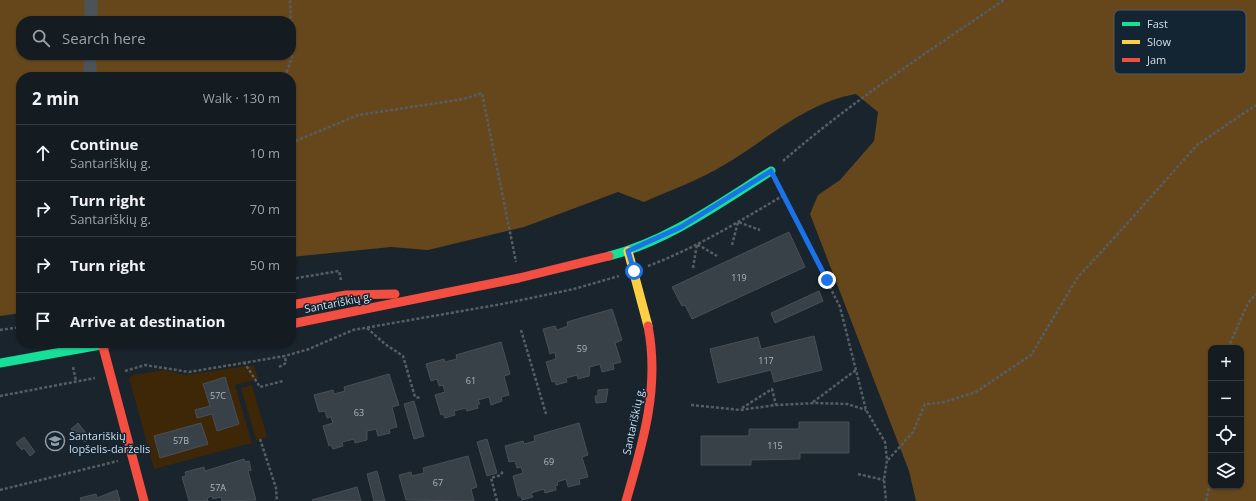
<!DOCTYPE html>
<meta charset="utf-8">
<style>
:root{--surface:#141b21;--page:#21282e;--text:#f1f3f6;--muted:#9da1a5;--line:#33393f}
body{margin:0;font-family:"Open Sans",sans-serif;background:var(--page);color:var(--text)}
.controls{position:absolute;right:12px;bottom:12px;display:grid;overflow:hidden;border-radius:8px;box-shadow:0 1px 3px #0004}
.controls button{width:36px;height:36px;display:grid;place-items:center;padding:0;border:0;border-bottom:1px solid var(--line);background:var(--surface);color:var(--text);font:20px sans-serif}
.stop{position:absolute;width:12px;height:12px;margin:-9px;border:3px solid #1a73e8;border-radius:50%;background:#fff}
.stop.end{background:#1a73e8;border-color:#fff;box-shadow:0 1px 4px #0008}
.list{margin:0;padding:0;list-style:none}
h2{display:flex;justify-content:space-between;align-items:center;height:52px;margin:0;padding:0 16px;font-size:17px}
h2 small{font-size:13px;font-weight:400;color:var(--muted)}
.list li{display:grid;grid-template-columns:26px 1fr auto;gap:12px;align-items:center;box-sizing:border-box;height:56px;padding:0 16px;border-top:1px solid var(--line)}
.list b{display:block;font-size:15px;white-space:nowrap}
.list p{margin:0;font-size:13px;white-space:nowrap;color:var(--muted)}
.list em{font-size:13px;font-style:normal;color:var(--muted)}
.icon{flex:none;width:22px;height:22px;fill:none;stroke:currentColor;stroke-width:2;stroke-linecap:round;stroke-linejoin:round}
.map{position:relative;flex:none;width:1256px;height:501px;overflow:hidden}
.search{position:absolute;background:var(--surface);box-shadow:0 1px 3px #0004;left:16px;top:16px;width:280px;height:44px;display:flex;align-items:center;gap:10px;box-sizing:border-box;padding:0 14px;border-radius:16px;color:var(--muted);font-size:15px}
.panel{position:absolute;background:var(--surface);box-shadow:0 1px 3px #0004;left:16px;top:72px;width:280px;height:276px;border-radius:16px}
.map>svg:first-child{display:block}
</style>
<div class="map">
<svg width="1256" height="501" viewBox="0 0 1256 501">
<rect width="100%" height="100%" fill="#1a242c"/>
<!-- green -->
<g fill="#3d2706">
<polygon points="254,365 258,379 235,385 252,443 154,469 129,378 133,375 165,370 185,375"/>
<polygon points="252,385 267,437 256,440 241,388"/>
</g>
<!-- forest -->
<path fill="#66471c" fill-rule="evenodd" d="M0,0H1256V501H916L909,471L810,214L818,195L840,180L874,141L878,112L856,94C807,102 766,140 724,165C699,180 671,190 644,202L618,192L524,227L428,250L391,247L291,257V77H21V313L0,316ZM21,21H291V55H21ZM1211,348H1241V486H1211Z"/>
<!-- building -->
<g fill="#394148" stroke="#485057">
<polygon points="789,232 805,267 692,319 685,305 682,306 672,287"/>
<polygon points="819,291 823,301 775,323 771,313"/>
<polygon points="612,309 622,340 615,343 621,362 613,364 614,369 602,372 600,364 590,367 589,376 578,379 577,375 566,378 567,382 556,385 555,381 552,382 546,362 556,359 555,352 550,354 543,329 555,326 557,330 568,326 567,322"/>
<polygon points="814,336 822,370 774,382 771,370 718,383 710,349 758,337 761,349"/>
<polygon points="501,342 510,374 504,376 509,395 501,397 502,401 491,405 489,397 478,400 480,404 477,404 478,408 467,411 466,408 454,411 455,415 445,418 443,414 441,415 435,395 445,392 443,385 439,386 437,379 431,381 426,364 444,359 445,362 457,359 456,355"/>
<polygon points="389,374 399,405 392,407 397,427 389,429 390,433 378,436 376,429 367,431 367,440 355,443 354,439 342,442 343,446 333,449 331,445 329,446 323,426 333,423 331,417 327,418 325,411 319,412 314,395 333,390 334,394 345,391 344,387"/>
<polygon points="225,377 239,424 217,431 212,414 197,418 195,410 210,406 203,384"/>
<polygon points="608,389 606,402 596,403 595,396 598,396 598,390"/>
<polygon points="414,401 424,436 414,439 404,404"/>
<polygon points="799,422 849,422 849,453 800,453 800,459 751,460 751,465 701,465 701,436 749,436 749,429 799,429"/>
<polygon points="78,423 90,438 85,442 79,434 76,436 71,429"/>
<polygon points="201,423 208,444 160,458 154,436"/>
<polygon points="579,423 588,455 582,457 588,477 579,479 580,484 568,487 566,479 557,482 558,485 555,486 556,490 545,493 544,489 531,493 533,497 522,500 521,496 518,496 513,476 523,473 521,467 517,468 515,461 509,462 505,446 523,441 524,444 535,441 534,436"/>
<polygon points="24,437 35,452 30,456 24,448 22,450 16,443"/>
<polygon points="487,439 497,473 487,476 477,442"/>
<polygon points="468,456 477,487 471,489 474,501 406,500 399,475 411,472 412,476 424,473 423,468"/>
<polygon points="244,459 245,462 249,461 251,470 248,471 256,500 222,501 221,497 213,499 212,496 207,498 208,501 189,501 182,477 186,476 185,472 204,467 205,471"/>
<polygon points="377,471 385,501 374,501 367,474"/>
<polygon points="357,487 361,501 312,500"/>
<polygon points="117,490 120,501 81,501 80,498 96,494 97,498"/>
</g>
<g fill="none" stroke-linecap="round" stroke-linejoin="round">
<!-- path -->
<g stroke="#565e63" stroke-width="2.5" stroke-dasharray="3 2" stroke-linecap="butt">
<polyline points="285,77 293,54 290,0"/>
<polyline points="291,143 358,115 464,99 482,93 516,262"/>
<path d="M783,161C852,101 929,51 1004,0"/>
<polyline points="778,184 840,307 866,410 885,442 887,460 884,480 886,501"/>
<polyline points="732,245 738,222 760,230"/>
<path d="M648,266C696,248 740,221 784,195"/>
<polyline points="693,268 697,244 717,256"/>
<polyline points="291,279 339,271 341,280"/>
<polyline points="367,328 385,344 403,356 415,397 420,398"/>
<polyline points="0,330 21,327"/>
<polyline points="521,330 546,414"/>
<polyline points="1228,348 1248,303 1256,294"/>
<polyline points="244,362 260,387 283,381"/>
<polyline points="73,367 76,381"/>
<polyline points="279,367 286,363 285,356"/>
<polyline points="125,371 145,365 189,372 285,356 309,349 353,330 502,304 574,289 619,276"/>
<polyline points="0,396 95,378"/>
<polyline points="813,402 856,370"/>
<polyline points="691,405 740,410 776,405 816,403 847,404 866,410"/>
<polyline points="742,408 772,389 776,405"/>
<polyline points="260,439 276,488 277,501"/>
<polyline points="888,460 913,432 925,404 941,403 976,392 1031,355 1078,277 1125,226 1197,145 1256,105"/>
<polyline points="858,474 884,480"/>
<polyline points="0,490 118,461"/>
<polyline points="497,501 491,478 501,475 503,470"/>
<polyline points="1206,501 1211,479"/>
</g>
<!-- street -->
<g stroke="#4b5358" stroke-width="13">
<polyline points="91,21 91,0"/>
<polyline points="90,77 90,55"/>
</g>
<!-- fast -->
<g stroke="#16e098" stroke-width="9">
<path d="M609,256C668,241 720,203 771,171"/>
<polyline points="0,363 112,343"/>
</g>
<!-- slow -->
<polyline stroke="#ffcf43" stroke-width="9" points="628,251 648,326"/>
<!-- jam -->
<g stroke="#f24e42" stroke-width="9">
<polyline points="291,305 346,295 395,294"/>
<polyline points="291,324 519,278 609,256"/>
<polyline points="102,343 144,501"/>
<path d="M626,501C643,443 660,387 648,326"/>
</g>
</g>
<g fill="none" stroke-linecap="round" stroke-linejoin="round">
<!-- route -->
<polyline stroke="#1a73e8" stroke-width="5" points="634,271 628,251 681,227 771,171 827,280"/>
</g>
<!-- icons -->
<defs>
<symbol id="school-ring" viewBox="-11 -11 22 22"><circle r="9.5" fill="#132533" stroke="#929da6" stroke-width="1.5"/><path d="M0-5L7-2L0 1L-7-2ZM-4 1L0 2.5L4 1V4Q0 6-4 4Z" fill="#929da6"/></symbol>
</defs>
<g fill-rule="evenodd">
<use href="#school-ring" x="44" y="430" width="22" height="22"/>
</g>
<g text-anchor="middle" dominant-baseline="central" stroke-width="3" stroke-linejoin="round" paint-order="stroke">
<!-- number labels -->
<g font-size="9" fill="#acb7bf">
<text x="739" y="277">119</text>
<text x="582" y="348">59</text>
<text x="766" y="360">117</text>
<text x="471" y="380">61</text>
<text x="218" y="395">57C</text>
<text x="359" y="412">63</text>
<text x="181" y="440">57B</text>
<text x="775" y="445">115</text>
<text x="549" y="461">69</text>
<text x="438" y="482">67</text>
<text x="218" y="487">57A</text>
</g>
<!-- street labels -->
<g font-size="11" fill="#d3dee7" stroke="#132533">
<text transform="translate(338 302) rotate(-11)">Santariškių g.</text>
<text transform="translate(633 421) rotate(-78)">Santariškių g.</text>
</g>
<!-- poi labels -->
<g font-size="11" fill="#d3dee7" stroke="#132533" text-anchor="start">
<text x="69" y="435">Santariškių<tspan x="69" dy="13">lopšelis-darželis</tspan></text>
</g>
</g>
<!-- legend -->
<rect x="1114" y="10" width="132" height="64" rx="6" fill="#132533" stroke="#4d5c69" stroke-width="1"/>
<rect x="1122" y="22" width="18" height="4" fill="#16e098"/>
<rect x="1122" y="40" width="18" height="4" fill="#ffcf43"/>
<rect x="1122" y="58" width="18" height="4" fill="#f24e42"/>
<g font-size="11" fill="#d3dee7">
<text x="1147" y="28">Fast</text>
<text x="1147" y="46">Slow</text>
<text x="1147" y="64">Jam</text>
</g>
</svg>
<div class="controls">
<button>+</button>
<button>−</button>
<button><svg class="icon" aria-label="locate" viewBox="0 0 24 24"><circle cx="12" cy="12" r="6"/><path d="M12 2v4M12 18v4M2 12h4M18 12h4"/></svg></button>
<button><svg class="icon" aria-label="layers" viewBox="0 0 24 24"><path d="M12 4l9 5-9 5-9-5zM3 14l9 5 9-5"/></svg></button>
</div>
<div class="stop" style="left:634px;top:271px"></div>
<div class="stop end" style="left:827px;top:280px"></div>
<div class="search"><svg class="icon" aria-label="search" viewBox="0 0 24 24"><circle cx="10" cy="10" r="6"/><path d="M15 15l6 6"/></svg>Search here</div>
<section class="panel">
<h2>2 min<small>Walk · 130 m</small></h2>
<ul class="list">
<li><svg class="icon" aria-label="ahead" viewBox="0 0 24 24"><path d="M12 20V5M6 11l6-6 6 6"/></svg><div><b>Continue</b><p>Santariškių g.</p></div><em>10 m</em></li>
<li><svg class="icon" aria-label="right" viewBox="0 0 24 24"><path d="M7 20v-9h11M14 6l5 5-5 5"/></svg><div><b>Turn right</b><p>Santariškių g.</p></div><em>70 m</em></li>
<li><svg class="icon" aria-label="right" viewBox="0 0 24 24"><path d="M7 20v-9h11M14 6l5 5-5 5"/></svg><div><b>Turn right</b></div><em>50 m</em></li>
<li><svg class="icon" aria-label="arrive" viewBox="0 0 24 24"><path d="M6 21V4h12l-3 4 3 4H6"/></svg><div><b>Arrive at destination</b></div></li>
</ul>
</section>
</div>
